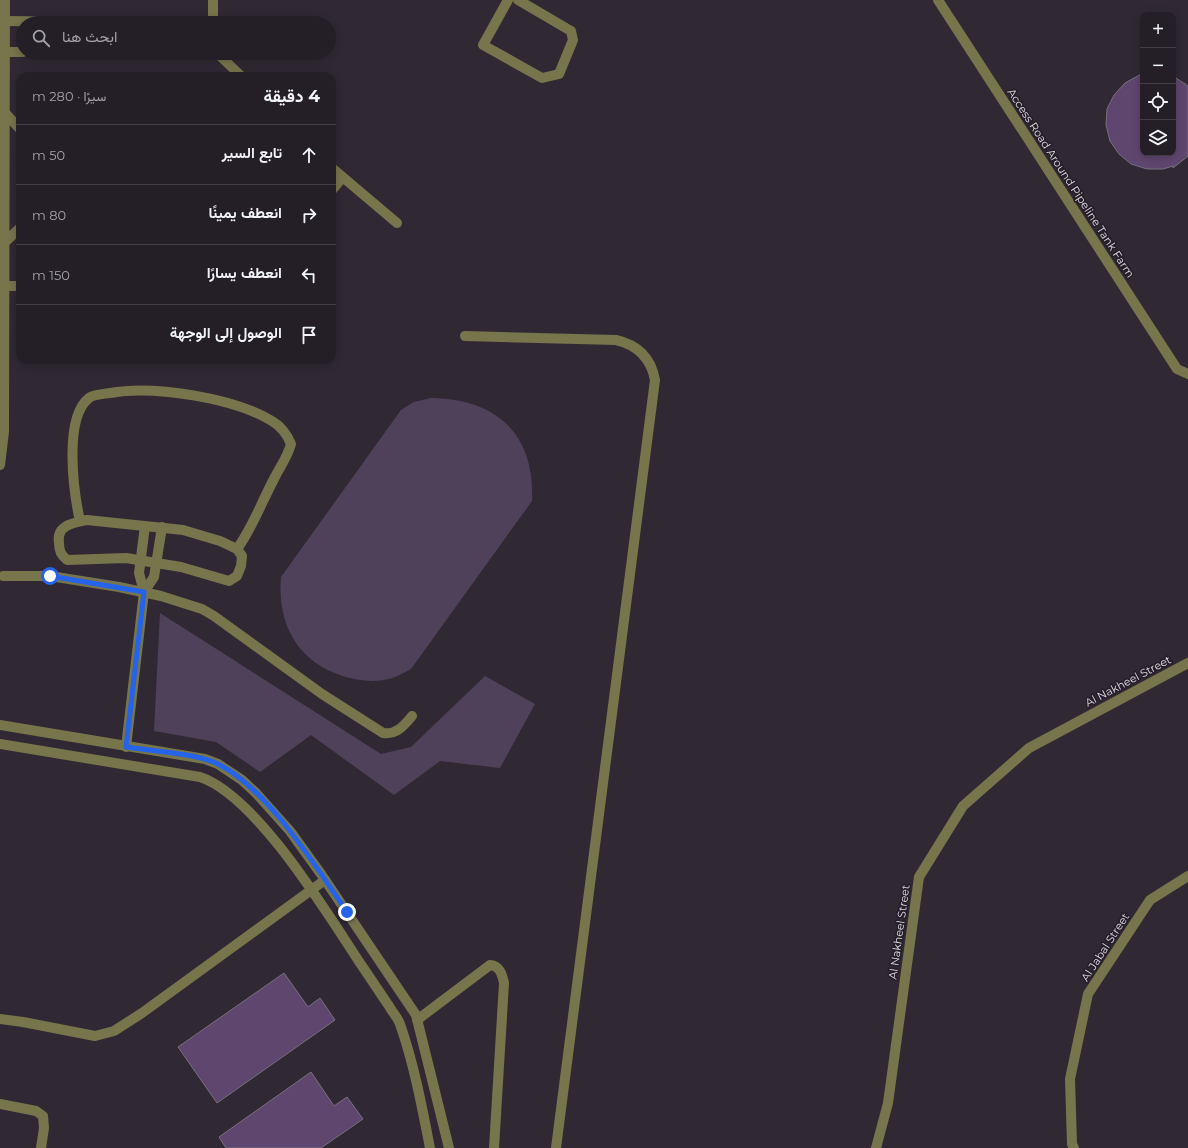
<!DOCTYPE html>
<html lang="ar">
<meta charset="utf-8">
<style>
:root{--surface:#241f27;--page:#302c33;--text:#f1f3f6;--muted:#a3a2a7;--line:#413d44}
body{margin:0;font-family:Montserrat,Vazirmatn,sans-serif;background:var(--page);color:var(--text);direction:rtl}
.controls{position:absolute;right:12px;top:12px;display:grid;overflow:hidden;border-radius:8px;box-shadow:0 2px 10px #0003}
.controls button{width:36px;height:36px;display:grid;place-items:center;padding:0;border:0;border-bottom:1px solid var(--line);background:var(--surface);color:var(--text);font:20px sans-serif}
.stop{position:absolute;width:12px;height:12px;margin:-9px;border:3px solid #2563eb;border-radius:50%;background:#fff}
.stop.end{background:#2563eb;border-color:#fff;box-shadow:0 1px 4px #0008}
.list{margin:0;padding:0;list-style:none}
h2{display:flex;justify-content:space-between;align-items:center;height:52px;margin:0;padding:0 16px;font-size:17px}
h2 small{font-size:13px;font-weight:400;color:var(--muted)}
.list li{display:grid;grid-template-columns:26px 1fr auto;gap:12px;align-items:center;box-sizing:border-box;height:60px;padding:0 16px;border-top:1px solid var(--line)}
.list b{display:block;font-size:15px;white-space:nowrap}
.list em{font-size:13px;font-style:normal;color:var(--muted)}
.icon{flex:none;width:22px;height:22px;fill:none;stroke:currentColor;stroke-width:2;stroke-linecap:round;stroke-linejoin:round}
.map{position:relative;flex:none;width:1188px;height:1148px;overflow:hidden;direction:ltr}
.search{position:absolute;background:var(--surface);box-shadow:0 2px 10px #0003;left:16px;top:16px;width:320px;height:44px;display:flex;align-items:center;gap:10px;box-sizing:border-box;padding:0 14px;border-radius:22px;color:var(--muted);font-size:15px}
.panel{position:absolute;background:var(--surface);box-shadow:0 2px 10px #0003;left:16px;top:72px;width:320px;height:292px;border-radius:12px;direction:rtl}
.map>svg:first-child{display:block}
</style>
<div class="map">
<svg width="1188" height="1148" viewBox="0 0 1188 1148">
<rect width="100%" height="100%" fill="#302934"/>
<!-- green -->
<g fill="#50415a">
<path d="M431,398C497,399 535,434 532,501L411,669C405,672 398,676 392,678C376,683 358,681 343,676C297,662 277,623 281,577L401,410L414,402Z"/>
<polygon points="160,613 381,754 411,747 485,676 535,704 500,768 440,761 394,795 311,735 260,772 216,742 154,731"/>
</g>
<!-- building -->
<g fill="#5f466f" stroke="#78707e">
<polygon points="1143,73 1143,153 1173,153 1173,76 1188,86 1188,156 1173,168 1173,166 1163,169 1147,169 1131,164 1119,154 1110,141 1106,125 1107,109 1114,95 1125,83"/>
<polygon points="284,973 308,1007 320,998 335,1020 217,1103 178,1047"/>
<polygon points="311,1072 334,1106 347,1097 363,1119 321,1148 226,1148 219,1137"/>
</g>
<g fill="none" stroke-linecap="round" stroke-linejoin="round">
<!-- minor -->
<g stroke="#77754c" stroke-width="10">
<polyline points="508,0 483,45 542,78 559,74 573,40 571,31 518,0"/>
<polyline points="938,0 1177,369 1188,374"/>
<polyline points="5,21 177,23"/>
<polyline points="213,23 213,0"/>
<polyline points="5,52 23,52"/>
<polyline points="217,53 241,76"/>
<polyline points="6,114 20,129"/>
<polyline points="332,168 397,223"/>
<polyline points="332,190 342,178"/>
<polyline points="4,243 20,228"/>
<polyline points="4,286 20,286"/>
<path d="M465,336L616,340C638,345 651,358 655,380L556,1148"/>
<polyline points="0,465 4,432 5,0"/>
<path d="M87,520L183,530L220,541L237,549L242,556L241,566L237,576L229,581L181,567L126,558L67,560C61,555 59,551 59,543C56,525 73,523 87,520Z"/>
<path d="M80,521C74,494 63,418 89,398C94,394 104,394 110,393C154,385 234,398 272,421C282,427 287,434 291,444C287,458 281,465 275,477C262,501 253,527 237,549"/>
<path d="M3,576H50L119,587L161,596L202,609L214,616L322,694L383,733C396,735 404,726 412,716"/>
<polyline points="144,592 154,577 162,527"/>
<polyline points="0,725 205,759 218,764 242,780 256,793 290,831 321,874 416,1015 449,1148"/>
<path d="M0,744L200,777C257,796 328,915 362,966C371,979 380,993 389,1006C392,1012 398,1018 400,1024C414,1064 422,1107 430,1148"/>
<polyline points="126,747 144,592 139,573 145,526"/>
<polyline points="0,1019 23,1022 95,1036 114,1031 142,1013 325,880"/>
<path d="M417,1020L490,965C500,966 502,974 504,983L494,1148"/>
<polyline points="0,1104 36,1111 43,1116 44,1128 41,1148"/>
<polyline points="876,1148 888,1103 919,877 963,806 1029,748 1188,663"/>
<polyline points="1074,1148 1072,1144 1070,1079 1088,994 1150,900 1188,876"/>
</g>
</g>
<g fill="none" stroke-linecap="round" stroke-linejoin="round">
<!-- route -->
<path stroke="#2563eb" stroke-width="5" d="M50,576L144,592L126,747C152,751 196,753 218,764C268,789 316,867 347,912"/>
</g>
<g text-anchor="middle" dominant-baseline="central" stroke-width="3.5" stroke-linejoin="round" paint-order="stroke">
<!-- street labels -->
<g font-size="11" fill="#e1dde4" stroke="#261f2a">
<text transform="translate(1071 183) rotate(57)">Access Road Around Pipeline Tank Farm</text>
<text transform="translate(1128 681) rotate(-28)">Al Nakheel Street</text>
<text transform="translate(899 932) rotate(-82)">Al Nakheel Street</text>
<text transform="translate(1105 947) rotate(-57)">Al Jabal Street</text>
</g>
</g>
</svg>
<div class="controls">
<button>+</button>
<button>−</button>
<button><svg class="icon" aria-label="locate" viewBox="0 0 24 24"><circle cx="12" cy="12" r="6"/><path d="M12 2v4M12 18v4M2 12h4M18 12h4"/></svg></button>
<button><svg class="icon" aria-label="layers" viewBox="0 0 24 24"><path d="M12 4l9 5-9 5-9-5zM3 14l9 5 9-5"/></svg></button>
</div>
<div class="stop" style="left:50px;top:576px"></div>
<div class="stop end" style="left:347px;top:912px"></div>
<div class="search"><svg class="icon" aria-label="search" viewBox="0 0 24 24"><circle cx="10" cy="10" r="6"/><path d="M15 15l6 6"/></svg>ابحث هنا</div>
<section class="panel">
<h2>4 دقيقة<small>سيرًا · 280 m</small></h2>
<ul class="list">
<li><svg class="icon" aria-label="ahead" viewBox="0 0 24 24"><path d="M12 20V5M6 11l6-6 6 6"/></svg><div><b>تابع السير</b></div><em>50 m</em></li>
<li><svg class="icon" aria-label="right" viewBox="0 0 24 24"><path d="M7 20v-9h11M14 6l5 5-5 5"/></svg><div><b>انعطف يمينًا</b></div><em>80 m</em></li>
<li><svg class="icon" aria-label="left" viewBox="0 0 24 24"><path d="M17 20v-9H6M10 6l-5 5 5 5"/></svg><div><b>انعطف يسارًا</b></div><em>150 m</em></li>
<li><svg class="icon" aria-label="arrive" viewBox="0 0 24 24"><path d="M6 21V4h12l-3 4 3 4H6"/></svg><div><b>الوصول إلى الوجهة</b></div></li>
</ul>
</section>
</div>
